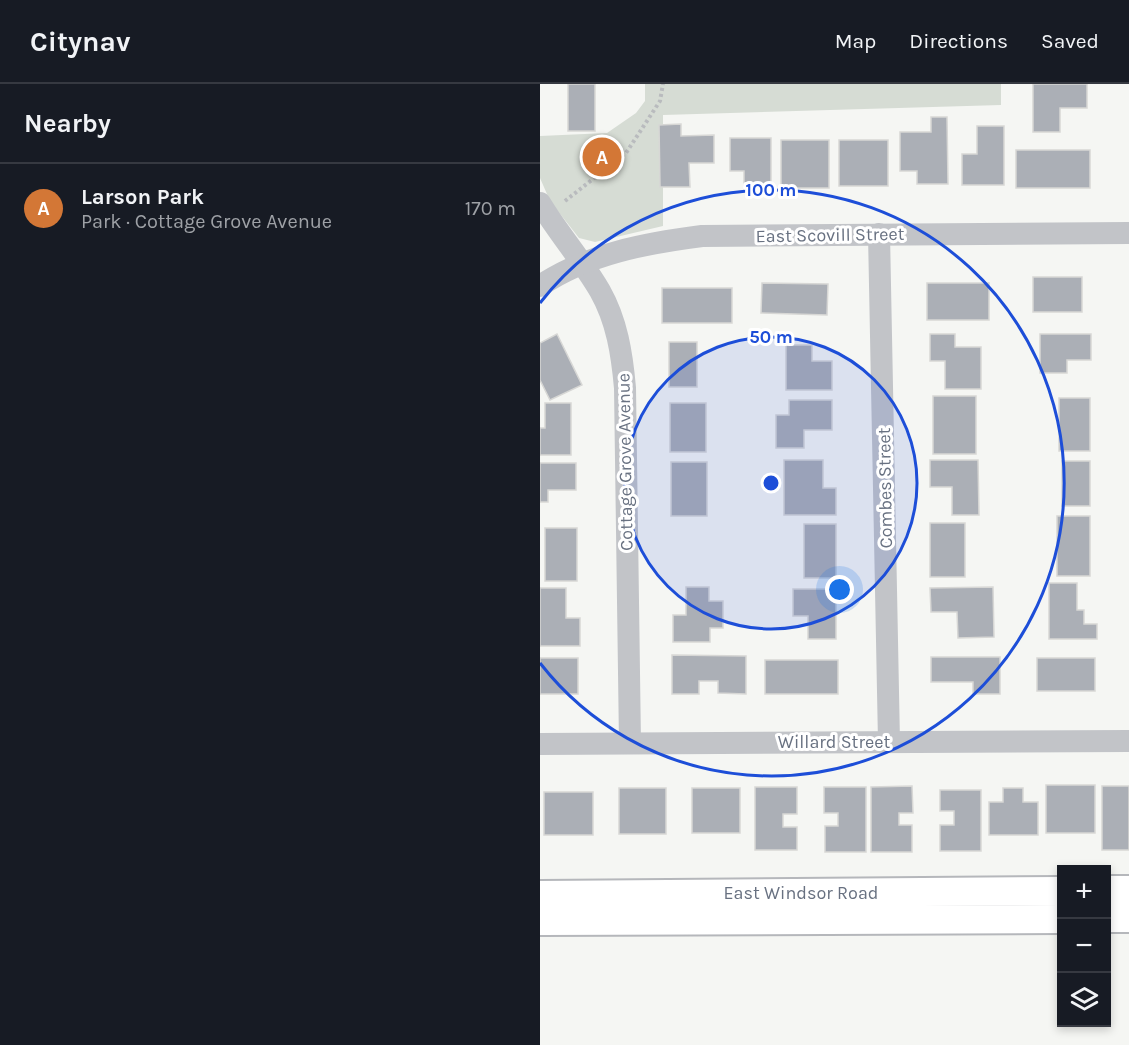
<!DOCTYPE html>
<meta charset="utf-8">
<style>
:root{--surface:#171b24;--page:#20242c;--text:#f1f3f6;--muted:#9ea1a6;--line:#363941;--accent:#d37736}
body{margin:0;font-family:Karla,sans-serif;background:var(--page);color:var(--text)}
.controls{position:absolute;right:18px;bottom:18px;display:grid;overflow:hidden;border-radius:0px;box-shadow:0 3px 9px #0003}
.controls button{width:54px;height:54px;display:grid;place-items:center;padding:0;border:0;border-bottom:2px solid var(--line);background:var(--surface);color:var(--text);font:30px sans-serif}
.you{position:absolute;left:300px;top:506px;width:21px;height:21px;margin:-15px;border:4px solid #fff;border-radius:50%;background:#1a73e8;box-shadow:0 0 0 9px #1a73e833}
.badge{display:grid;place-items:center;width:39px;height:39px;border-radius:50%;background:var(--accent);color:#fff;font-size:20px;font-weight:700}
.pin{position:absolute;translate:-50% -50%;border:3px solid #fff;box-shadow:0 2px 6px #0006}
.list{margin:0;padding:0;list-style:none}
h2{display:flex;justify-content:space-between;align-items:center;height:78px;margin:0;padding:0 24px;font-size:26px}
h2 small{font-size:20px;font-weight:400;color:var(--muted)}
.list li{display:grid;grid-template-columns:39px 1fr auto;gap:18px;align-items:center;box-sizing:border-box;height:90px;padding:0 24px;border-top:2px solid var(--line)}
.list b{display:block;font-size:22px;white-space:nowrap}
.list p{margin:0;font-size:20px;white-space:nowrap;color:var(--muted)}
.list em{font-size:20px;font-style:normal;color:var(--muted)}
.icon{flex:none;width:33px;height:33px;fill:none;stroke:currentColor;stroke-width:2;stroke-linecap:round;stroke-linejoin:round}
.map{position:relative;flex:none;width:589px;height:961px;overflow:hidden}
header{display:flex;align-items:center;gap:36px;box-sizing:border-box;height:84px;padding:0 30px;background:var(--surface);border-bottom:2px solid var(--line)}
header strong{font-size:28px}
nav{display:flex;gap:33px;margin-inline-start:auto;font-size:21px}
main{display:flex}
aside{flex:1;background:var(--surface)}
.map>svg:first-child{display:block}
</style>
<header>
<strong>Citynav</strong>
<nav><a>Map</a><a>Directions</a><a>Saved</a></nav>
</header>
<main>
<aside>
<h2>Nearby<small></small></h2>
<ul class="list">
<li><span class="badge">A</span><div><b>Larson Park</b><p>Park · Cottage Grove Avenue</p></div><em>170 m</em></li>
</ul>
</aside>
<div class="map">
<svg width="589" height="961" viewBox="0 0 589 961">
<rect width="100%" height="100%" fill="#f5f6f3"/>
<!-- green -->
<polygon fill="#d6dcd4" points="105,0 461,0 461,21 123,31 123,142 55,158 39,154 10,117 0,94 0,52 67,49 96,29 105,17"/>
<!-- building -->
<g fill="#abafb6" stroke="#d7d7d5" stroke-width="1.5">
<rect x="28" y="0" width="27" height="47"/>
<polygon points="493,0 547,0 547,24 520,24 520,48 493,48"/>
<polygon points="391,33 407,33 408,100 377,100 377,87 360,87 360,48 391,48"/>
<polygon points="141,40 141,52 174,51 174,79 149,79 150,103 120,103 119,41"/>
<polygon points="437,42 464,42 464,101 422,101 422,70 437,70"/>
<polygon points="190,54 231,54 231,101 204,101 204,87 190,87"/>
<rect x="241" y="56" width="48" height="48"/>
<rect x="299" y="56" width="49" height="46"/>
<rect x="476" y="66" width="74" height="38"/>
<rect x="493" y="193" width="49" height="35"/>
<polygon points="222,199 288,200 287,231 221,229"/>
<rect x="387" y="199" width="62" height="37"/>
<rect x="122" y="204" width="70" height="35"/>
<polygon points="17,250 42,301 10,316 0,296 0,259"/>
<polygon points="390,250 415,250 415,263 441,263 441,305 405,305 405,277 390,277"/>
<polygon points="500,250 551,250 551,276 527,276 527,289 500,289"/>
<rect x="129" y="258" width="28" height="45"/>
<polygon points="246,261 272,261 272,277 292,277 292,306 246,306"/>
<rect x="393" y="312" width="43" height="58"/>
<rect x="519" y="314" width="31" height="53"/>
<polygon points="249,316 292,316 292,346 264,346 264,364 236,364 236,331 249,331"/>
<polygon points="5,319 31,319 31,371 0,371 0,344 5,344"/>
<rect x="130" y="319" width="36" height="49"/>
<polygon points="244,376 283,376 283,404 296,404 296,431 244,431"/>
<polygon points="390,376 438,376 439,431 412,431 412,403 390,403"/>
<rect x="522" y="377" width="28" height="45"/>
<rect x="131" y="378" width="36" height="54"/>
<polygon points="0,379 36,379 36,406 8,406 8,418 0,418"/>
<rect x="517" y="432" width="33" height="60"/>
<rect x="390" y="439" width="35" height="54"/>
<rect x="264" y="440" width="32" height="54"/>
<rect x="5" y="444" width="32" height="53"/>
<polygon points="509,499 537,499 537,526 544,526 544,540 557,540 557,555 509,555"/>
<polygon points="146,503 169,503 169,517 183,517 183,544 170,544 170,558 133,558 133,531 146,531"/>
<polygon points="453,503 454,553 418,554 417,528 391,528 390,504"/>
<polygon points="0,504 26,504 26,534 40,534 40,562 0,562"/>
<polygon points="253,505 296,505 296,555 268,555 268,532 253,532"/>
<polygon points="132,571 206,572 206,610 178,609 178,597 159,597 159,610 132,610"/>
<polygon points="391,573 460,573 460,610 433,610 433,598 391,598"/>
<rect x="0" y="574" width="38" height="36"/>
<rect x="497" y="574" width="58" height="33"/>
<rect x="225" y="576" width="73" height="34"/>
<rect x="506" y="701" width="49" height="48"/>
<polygon points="372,702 373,729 359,729 359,741 372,741 372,768 331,768 331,703"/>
<rect x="562" y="702" width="27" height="64"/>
<polygon points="215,703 257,703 257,730 243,730 243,743 257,743 257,766 215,766"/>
<polygon points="284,703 326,703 326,768 285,768 285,742 298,742 298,729 284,729"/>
<rect x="79" y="704" width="47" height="46"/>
<rect x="152" y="704" width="48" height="45"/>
<polygon points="463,704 483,704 483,718 498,718 498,751 449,751 449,718 463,718"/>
<polygon points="400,706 441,706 441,767 400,767 400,741 414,741 414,727 400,727"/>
<rect x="4" y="708" width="49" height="43"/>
</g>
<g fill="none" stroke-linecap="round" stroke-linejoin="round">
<defs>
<g id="major">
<polyline points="566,806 589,806"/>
<polyline points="0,811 522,807"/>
<polyline points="566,834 589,834"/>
<polyline points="0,837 522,835"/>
</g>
</defs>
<!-- major casing -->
<use href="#major" stroke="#b5b7bb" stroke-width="32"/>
<!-- path -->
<polyline stroke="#b9bbbe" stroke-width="4" stroke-dasharray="3 3" stroke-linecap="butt" points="25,117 86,69 120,17 123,0"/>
<!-- minor -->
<g stroke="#c2c4c8" stroke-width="22">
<path d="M0,119C18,149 42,176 60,207C77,237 82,270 85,304L90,659"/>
<polyline points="339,150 349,658"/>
<path d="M0,202C47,170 107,159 162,152L589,149"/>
<polyline points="0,660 589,657"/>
</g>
<!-- major -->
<use href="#major" stroke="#fff" stroke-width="28"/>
</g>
<!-- distance rings -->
<circle cx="231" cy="399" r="146" fill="#1d4ed8" fill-opacity=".12"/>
<g fill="none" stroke="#1d4ed8" stroke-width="3">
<circle cx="231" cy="399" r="146"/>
<path d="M0 219A293 293 0 1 1 0 579"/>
</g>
<g text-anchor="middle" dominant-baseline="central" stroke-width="6" stroke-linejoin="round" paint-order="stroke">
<!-- street labels -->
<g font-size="18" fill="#687181" stroke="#fff">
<text transform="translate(290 151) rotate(-1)">East Scovill Street</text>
<text transform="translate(85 378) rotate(-91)">Cottage Grove Avenue</text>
<text transform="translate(345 404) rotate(-91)">Combes Street</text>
<text x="294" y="658">Willard Street</text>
<text x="261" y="809">East Windsor Road</text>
</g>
</g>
<circle cx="231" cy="399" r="9" fill="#1d4ed8" stroke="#fff" stroke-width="3"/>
<g font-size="18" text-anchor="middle" font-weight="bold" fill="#1d4ed8" stroke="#fff" stroke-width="6" stroke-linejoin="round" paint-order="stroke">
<text x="231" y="112">100 m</text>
<text x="231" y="259">50 m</text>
</g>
</svg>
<div class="controls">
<button>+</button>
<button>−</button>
<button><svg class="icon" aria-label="layers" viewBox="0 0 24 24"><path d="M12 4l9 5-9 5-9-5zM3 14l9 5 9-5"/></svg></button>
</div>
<div class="you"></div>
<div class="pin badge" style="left:62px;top:73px">A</div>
</div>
</main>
